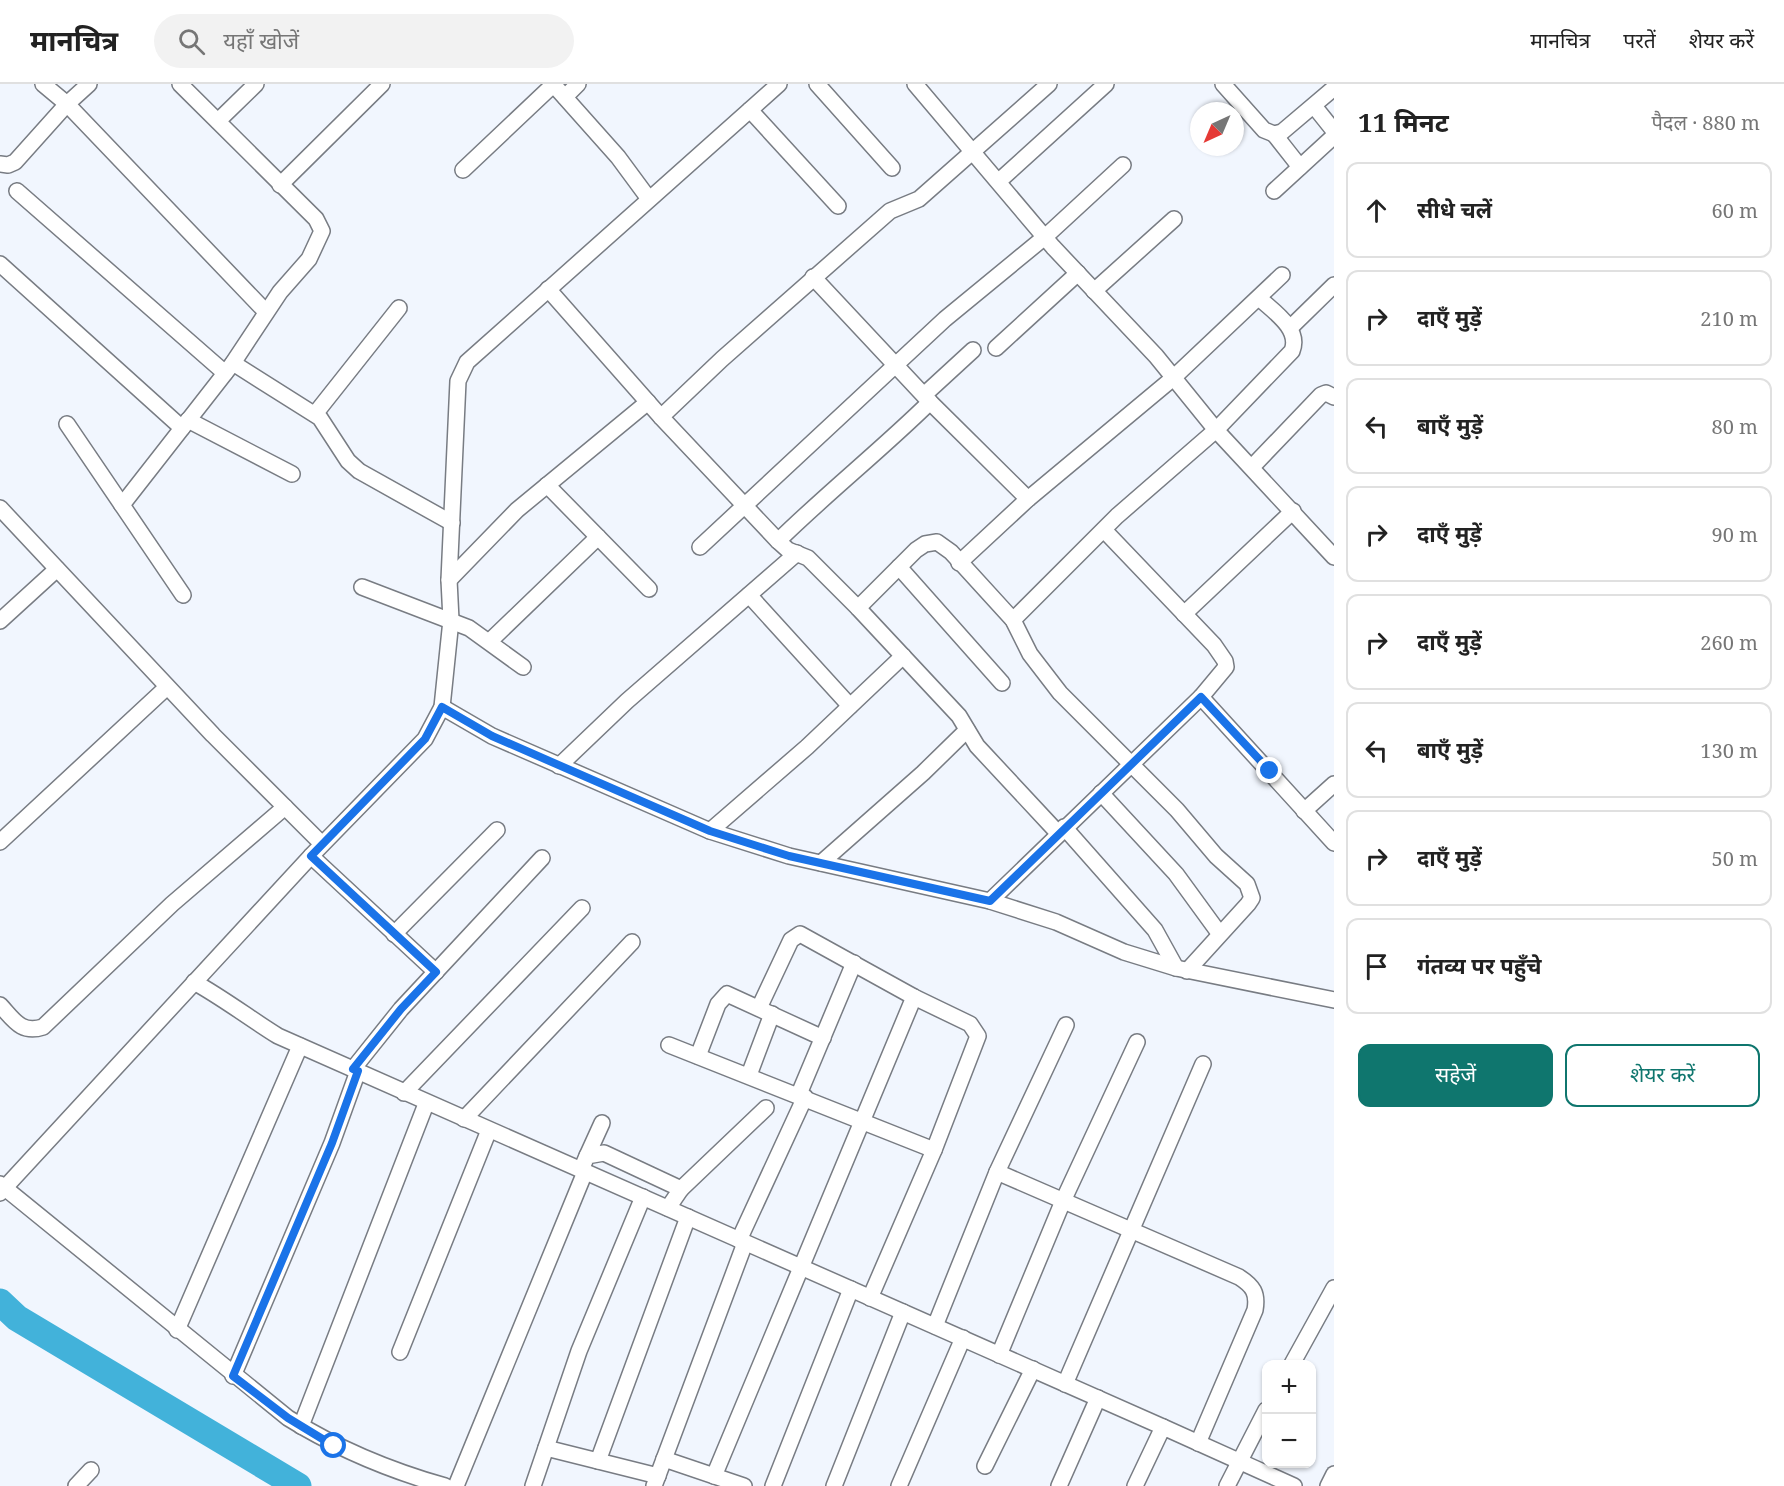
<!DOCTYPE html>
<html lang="hi">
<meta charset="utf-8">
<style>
:root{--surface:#fff;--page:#f2f2f2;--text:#222;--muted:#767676;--line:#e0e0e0;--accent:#0f766e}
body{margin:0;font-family:"Noto Serif","Noto Sans Devanagari",serif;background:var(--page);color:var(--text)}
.controls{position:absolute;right:18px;bottom:18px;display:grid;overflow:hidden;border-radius:12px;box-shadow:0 2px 4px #0004}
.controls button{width:54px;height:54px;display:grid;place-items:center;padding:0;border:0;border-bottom:2px solid var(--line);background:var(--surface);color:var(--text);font:30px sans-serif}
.compass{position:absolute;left:1190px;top:18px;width:54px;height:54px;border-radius:50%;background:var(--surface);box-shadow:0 2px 4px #0004;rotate:224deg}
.stop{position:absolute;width:18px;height:18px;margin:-14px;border:4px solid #1a73e8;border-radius:50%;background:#fff}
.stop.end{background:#1a73e8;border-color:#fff;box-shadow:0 2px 6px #0008}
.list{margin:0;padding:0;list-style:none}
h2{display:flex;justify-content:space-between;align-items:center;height:78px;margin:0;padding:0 24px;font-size:26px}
h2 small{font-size:20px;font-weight:400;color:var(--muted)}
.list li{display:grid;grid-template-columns:39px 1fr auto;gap:18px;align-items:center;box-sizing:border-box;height:96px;margin:0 12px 12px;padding:0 12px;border:2px solid var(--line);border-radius:12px}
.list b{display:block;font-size:22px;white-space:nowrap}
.list em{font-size:20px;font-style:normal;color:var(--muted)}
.actions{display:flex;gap:12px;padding:18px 24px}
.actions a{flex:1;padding:14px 0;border:2px solid var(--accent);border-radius:12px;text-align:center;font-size:21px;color:var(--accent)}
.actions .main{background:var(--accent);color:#fff}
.icon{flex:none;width:33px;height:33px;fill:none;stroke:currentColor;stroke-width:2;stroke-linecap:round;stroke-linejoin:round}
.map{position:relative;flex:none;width:1334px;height:1402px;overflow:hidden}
header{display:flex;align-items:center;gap:36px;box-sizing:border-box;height:84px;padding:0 30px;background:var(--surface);border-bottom:2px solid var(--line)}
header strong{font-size:28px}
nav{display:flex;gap:33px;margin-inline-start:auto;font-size:21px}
.search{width:420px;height:54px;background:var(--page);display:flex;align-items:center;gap:15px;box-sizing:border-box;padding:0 21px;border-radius:33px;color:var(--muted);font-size:22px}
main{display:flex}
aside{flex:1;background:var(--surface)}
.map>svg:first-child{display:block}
</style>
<header>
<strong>मानचित्र</strong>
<div class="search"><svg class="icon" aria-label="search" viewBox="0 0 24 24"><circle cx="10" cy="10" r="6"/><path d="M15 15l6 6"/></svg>यहाँ खोजें</div>
<nav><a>मानचित्र</a><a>परतें</a><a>शेयर करें</a></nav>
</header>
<main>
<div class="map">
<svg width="1334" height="1402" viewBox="0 0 1334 1402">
<rect width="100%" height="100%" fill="#f1f6fe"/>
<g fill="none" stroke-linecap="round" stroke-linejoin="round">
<!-- river -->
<polyline stroke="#42b2da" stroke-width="27" points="0,1218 17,1234 298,1402"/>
<defs>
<g id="minor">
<polyline points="43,0 67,20 266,228"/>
<polyline points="180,0 316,135 322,147 309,175 280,208 233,279 122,421 183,511"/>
<polyline points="553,0 618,73 649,115"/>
<polyline points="817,0 892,84"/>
<polyline points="915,0 1053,163 1156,272 1216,346 1334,473"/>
<polyline points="1223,0 1264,46 1274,50 1282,48 1334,4"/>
<polyline points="565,13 578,0"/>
<polyline points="1314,22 1334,47"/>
<polyline points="750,26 838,122"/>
<polyline points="218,37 256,0"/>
<polyline points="1274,50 1300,83"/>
<polyline points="0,80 8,81 15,78 67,20 89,0"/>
<polyline points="463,86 554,0"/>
<polyline points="999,97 1106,0"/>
<polyline points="280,101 382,0"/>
<polyline points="17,107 225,289"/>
<polyline points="1274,107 1334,52"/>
<polyline points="0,180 182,344"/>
<polyline points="813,193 930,318 1028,415"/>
<polyline points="548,205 661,333 778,457"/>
<polyline points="1094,207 1174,135"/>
<polyline points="1290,244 1334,201"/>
<polyline points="996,264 1078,189"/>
<polyline points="233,279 320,334 348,377 359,387 452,439"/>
<polyline points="924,311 973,266"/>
<path d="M930,318C881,366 827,409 778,457L788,466L808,474L858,524L959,632L977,662L1058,749"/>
<polyline points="315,330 399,224"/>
<polyline points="661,333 722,275 890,127 919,115 1049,0"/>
<polyline points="188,336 292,390"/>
<polyline points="67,340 122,421"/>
<polyline points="1252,383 1321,311 1326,309 1334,313"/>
<polyline points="547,401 649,505"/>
<polyline points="0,424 213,651 322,760"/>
<polyline points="700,463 945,235 1046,152 1123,81"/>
<polyline points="959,479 1028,415 1172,295 1282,191"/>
<polyline points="899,483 1002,599"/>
<polyline points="449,496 517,426 648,318"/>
<polyline points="362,503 469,544 523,583"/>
<polyline points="749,511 850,622"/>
<polyline points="858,524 916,466 925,460 937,458 951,468 1013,536 1030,570 1060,609 1177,726 1216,772 1247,800 1252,814 1248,820 1187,887"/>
<polyline points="1184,530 1293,427"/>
<path d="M1013,536L1117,432L1216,346L1292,267C1301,245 1273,227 1259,214"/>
<polyline points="0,537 57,485"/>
<polyline points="490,557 598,453"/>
<polyline points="1201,613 1334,759"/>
<polyline points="442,623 492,652 710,747 789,772 990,817 1056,838 1124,868 1176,884 1334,916"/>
<polyline points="559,682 627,617 797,469"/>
<polyline points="1101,709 1176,790 1219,849"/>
<polyline points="1304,727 1334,700"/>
<polyline points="1064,743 1155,846 1176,884"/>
<polyline points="710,747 807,663 903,572"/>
<polyline points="0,758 167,603"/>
<polyline points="311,772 436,888"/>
<polyline points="821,779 923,689 967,646"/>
<polyline points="990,817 1201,613 1226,583 1225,577 1214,561 1104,446"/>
<polyline points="394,850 497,746"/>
<path d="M194,898C223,914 249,934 278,952L1163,1343"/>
<path d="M0,921C14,936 21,950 43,943L172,820L285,723"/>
<polyline points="759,924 791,856 800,850 914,913 970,940 978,952 934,1066 870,1214"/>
<polyline points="669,961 934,1066"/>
<polyline points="698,972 718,920 727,910 823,954"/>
<polyline points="353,985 401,925 542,774"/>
<polyline points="749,991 772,930"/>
<polyline points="404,1009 582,824"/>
<polyline points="799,1010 854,879"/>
<polyline points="464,1035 632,858"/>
<polyline points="587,1072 602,1039"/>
<polyline points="581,1086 587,1072 604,1069 681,1105 668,1124"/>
<path d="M997,1088L1239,1193C1253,1202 1258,1209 1255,1226L1198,1359"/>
<path d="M0,1100L288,1334C338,1365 388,1386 445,1402"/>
<polyline points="681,1105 766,1024"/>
<polyline points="0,1109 311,772 425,655 442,623 451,536 449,496 458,297 467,278 779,0"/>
<polyline points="739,1156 805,1013"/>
<polyline points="935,1242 997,1088 1066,941"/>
<polyline points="177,1246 300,962"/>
<polyline points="400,1268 489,1046"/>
<polyline points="999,1271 1063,1117 1137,958"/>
<polyline points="1292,1280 1334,1204"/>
<polyline points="233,1292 332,1059 358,987"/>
<polyline points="1065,1300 1203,980"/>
<polyline points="301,1342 426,1020"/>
<polyline points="546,1364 658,1392"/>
<polyline points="664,1375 744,1402"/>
<polyline points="598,1377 688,1133"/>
<polyline points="985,1382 1033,1285"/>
<polyline points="714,1392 914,913"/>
<polyline points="76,1402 91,1386"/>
<polyline points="456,1402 585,1088"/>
<polyline points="533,1402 579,1267 643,1113"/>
<polyline points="654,1402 745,1159"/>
<polyline points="773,1402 851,1205"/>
<polyline points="834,1402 903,1228"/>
<polyline points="899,1402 963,1254"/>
<polyline points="1059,1402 1098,1314"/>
<polyline points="1135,1402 1163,1343 1294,1402"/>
<polyline points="1227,1402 1266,1326"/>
<polyline points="1328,1402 1334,1390"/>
</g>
</defs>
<!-- minor casing -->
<use href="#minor" stroke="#787c83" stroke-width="18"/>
<!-- minor -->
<use href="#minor" stroke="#fff" stroke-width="15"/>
</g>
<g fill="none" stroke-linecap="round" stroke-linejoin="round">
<!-- route -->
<polyline stroke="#1a73e8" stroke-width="8" points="334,1362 288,1334 233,1292 332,1059 358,987 353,985 401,925 436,888 311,772 425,655 442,623 492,652 710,747 789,772 990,817 1201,613 1270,687"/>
</g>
</svg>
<div class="controls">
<button>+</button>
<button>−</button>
</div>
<svg class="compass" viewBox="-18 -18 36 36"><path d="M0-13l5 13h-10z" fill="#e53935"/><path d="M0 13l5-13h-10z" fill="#767676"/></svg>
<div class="stop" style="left:334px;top:1362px"></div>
<div class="stop end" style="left:1270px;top:687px"></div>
</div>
<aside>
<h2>11 मिनट<small>पैदल · 880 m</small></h2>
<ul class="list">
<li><svg class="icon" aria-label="ahead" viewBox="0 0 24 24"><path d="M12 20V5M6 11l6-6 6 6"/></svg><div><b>सीधे चलें</b></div><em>60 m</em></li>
<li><svg class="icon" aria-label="right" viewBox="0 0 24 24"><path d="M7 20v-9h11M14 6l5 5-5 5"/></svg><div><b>दाएँ मुड़ें</b></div><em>210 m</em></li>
<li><svg class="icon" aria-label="left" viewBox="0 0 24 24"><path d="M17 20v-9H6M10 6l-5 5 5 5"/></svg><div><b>बाएँ मुड़ें</b></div><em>80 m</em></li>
<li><svg class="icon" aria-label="right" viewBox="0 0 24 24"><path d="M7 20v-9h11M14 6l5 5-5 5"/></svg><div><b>दाएँ मुड़ें</b></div><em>90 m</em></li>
<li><svg class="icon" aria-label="right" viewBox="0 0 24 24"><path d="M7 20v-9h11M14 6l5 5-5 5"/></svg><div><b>दाएँ मुड़ें</b></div><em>260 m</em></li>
<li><svg class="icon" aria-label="left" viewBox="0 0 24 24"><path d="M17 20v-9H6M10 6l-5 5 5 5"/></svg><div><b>बाएँ मुड़ें</b></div><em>130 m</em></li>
<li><svg class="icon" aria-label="right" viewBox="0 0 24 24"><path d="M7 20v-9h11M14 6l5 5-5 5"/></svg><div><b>दाएँ मुड़ें</b></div><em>50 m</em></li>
<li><svg class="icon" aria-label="arrive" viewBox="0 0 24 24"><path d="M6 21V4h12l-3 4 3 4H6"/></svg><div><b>गंतव्य पर पहुँचे</b></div></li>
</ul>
<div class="actions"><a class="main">सहेजें</a><a>शेयर करें</a></div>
</aside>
</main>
